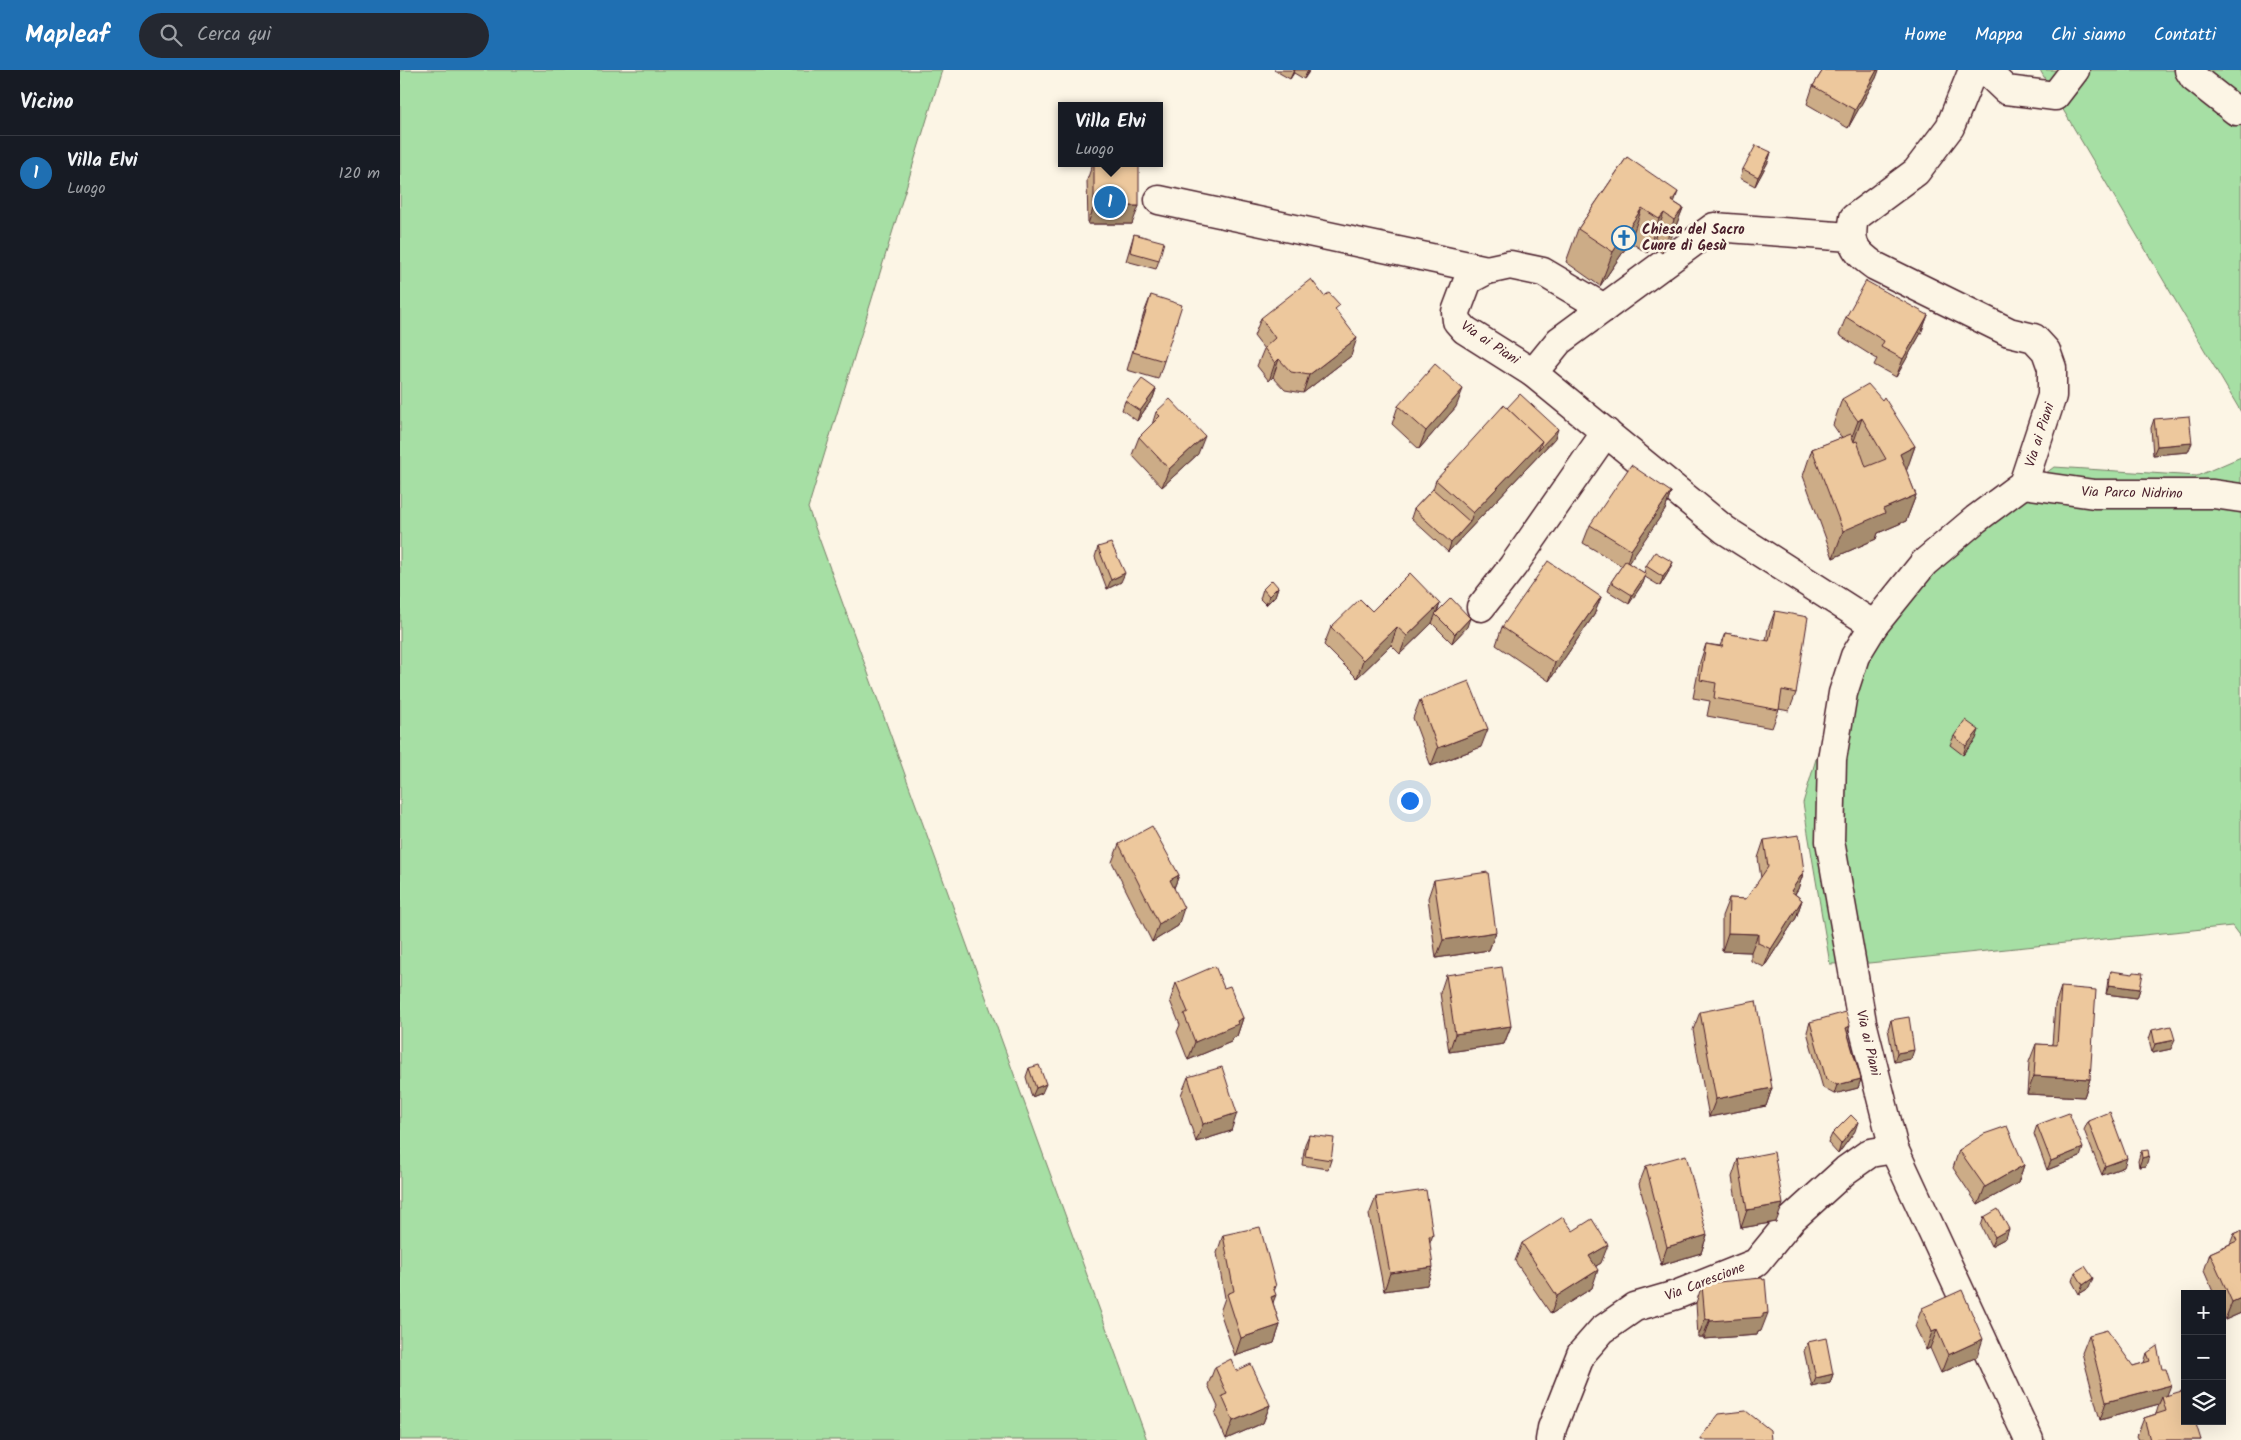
<!DOCTYPE html>
<html lang="it">
<meta charset="utf-8">
<style>
:root{--surface:#171b24;--page:#242831;--text:#f1f3f6;--muted:#9ea1a6;--line:#363941;--accent:#1f6fb2}
body{margin:0;font-family:Kalam,sans-serif;background:var(--page);color:var(--text)}
.controls{position:absolute;right:15px;bottom:15px;display:grid;overflow:hidden;border-radius:0px;box-shadow:0 5px 20px #0002}
.controls button{width:45px;height:45px;display:grid;place-items:center;padding:0;border:0;border-bottom:1px solid var(--line);background:var(--surface);color:var(--text);font:25px sans-serif}
.you{position:absolute;left:1009px;top:730px;width:18px;height:18px;margin:-12px;border:4px solid #fff;border-radius:50%;background:#1a73e8;box-shadow:0 0 0 8px #1a73e833}
.badge{display:grid;place-items:center;width:32px;height:32px;border-radius:50%;background:var(--accent);color:#fff;font-size:16px;font-weight:700}
.pin{position:absolute;translate:-50% -50%;border:2px solid #fff;box-shadow:0 1px 5px #0006}
.popup{position:absolute;left:658px;top:32px;width:105px;height:65px;box-sizing:border-box;display:grid;place-content:center;border-radius:0px;background:var(--surface);filter:drop-shadow(0 1px 4px #0005);font-size:16px;white-space:nowrap;color:var(--muted)}
.popup b{font-size:19px;color:var(--text)}
.popup::after{content:'';position:absolute;left:50%;top:100%;margin-left:-10px;border:10px solid transparent;border-top-color:var(--surface)}
.list{margin:0;padding:0;list-style:none}
h2{display:flex;justify-content:space-between;align-items:center;height:65px;margin:0;padding:0 20px;font-size:21px}
h2 small{font-size:16px;font-weight:400;color:var(--muted)}
.list li{display:grid;grid-template-columns:32px 1fr auto;gap:15px;align-items:center;box-sizing:border-box;height:75px;padding:0 20px;border-top:1px solid var(--line)}
.list b{display:block;font-size:19px;white-space:nowrap}
.list p{margin:0;font-size:16px;white-space:nowrap;color:var(--muted)}
.list em{font-size:16px;font-style:normal;color:var(--muted)}
.icon{flex:none;width:28px;height:28px;fill:none;stroke:currentColor;stroke-width:2;stroke-linecap:round;stroke-linejoin:round}
.map{position:relative;flex:none;width:1841px;height:1370px;overflow:hidden}
header{display:flex;align-items:center;gap:30px;box-sizing:border-box;height:70px;padding:0 25px;background:var(--accent);color:#fff}
header strong{font-size:24px}
nav{display:flex;gap:28px;margin-inline-start:auto;font-size:18px}
.search{width:350px;height:45px;background:var(--page);display:flex;align-items:center;gap:12px;box-sizing:border-box;padding:0 18px;border-radius:28px;color:var(--muted);font-size:19px}
main{display:flex}
aside{flex:1;background:var(--surface)}
.map>svg:first-child{display:block}
</style>
<header>
<strong>Mapleaf</strong>
<div class="search"><svg class="icon" aria-label="search" viewBox="0 0 24 24"><circle cx="10" cy="10" r="6"/><path d="M15 15l6 6"/></svg>Cerca qui</div>
<nav><a>Home</a><a>Mappa</a><a>Chi siamo</a><a>Contatti</a></nav>
</header>
<main>
<aside>
<h2>Vicino<small></small></h2>
<ul class="list">
<li><span class="badge">1</span><div><b>Villa Elvi</b><p>Luogo</p></div><em>120 m</em></li>
</ul>
</aside>
<div class="map">
<svg width="1841" height="1370" viewBox="0 0 1841 1370">
<rect width="100%" height="100%" fill="#fcf5e5"/>
<filter id="ink" filterUnits="userSpaceOnUse"><feTurbulence type="fractalNoise" baseFrequency=".02" numOctaves="2"/><feDisplacementMap in="SourceGraphic" scale="10" xChannelSelector="R" yChannelSelector="G"/><feConvolveMatrix kernelMatrix="1 2 1 2 8 2 1 2 1" color-interpolation-filters="sRGB"/></filter>
<g filter="url(#ink)">
<!-- green -->
<g fill="#a6dfa4" stroke="#787f68">
<polygon points="0,0 542,0 408,438 747,1370 0,1370"/>
<polygon points="1640,0 1841,0 1841,342 1655,26"/>
<polygon points="1841,387 1841,868 1832,856 1469,893 1430,894 1403,733 1458,547 1654,397 1797,406"/>
</g>
<g fill="none" stroke-linecap="round" stroke-linejoin="round">
<defs>
<g id="minor">
<path d="M1573,0L1550,57L1516,102L1454,148C1449,174 1454,181 1475,196L1609,262L1634,268L1646,281L1652,298V326L1623,414L1576,449L1524,493L1474,555L1455,586L1443,623L1432,689L1430,771L1462,952L1494,1079L1629,1370"/>
<polyline points="1585,0 1606,20 1655,26 1675,0"/>
<polyline points="1789,0 1794,8 1836,41 1841,40"/>
<polyline points="759,130 1087,200"/>
<polyline points="1450,167 1314,157 1159,271 1133,303 1325,460 1474,555"/>
<polyline points="1133,303 1065,260 1057,251 1056,242 1068,210 1087,200 1110,195 1143,202 1204,238"/>
<polyline points="1623,414 1694,424 1813,424 1841,428"/>
<polyline points="1081,537 1113,496 1206,362"/>
<polyline points="1150,1370 1152,1358 1181,1284 1202,1260 1235,1237 1276,1225 1356,1193 1392,1149 1446,1100 1470,1083 1494,1079"/>
</g>
</defs>
<!-- minor casing -->
<use href="#minor" stroke="#4a1f2b" stroke-width="31"/>
<!-- minor -->
<use href="#minor" stroke="#fcf5e5" stroke-width="28"/>
</g>
<!-- wall -->
<g fill="#ccac87" stroke="#4a1f2b">
<polygon points="874,0 910,0 904,9 894,3 890,9"/>
<polygon points="1423,0 1479,0 1476,8 1448,58 1407,34 1413,16"/>
<polygon points="1371,82 1368,92 1355,116 1340,108 1343,99"/>
<polygon points="1227,87 1274,132 1283,138 1270,171 1262,183 1252,176 1247,183 1230,172 1200,216 1166,192 1178,159"/>
<polygon points="693,93 739,93 732,154 688,154 687,110"/>
<polygon points="734,164 759,190 756,199 726,191"/>
<polygon points="751,225 764,291 758,309 727,300 744,243"/>
<polygon points="924,226 937,242 951,286 903,323 885,320 873,307 869,311 857,296 864,279 854,266 861,248"/>
<polygon points="1528,245 1521,263 1496,307 1474,295 1477,289 1439,265 1446,247"/>
<polygon points="756,319 753,328 737,351 722,340 725,331"/>
<polygon points="1442,329 1515,376 1506,400 1516,425 1506,451 1478,463 1476,469 1433,488 1403,406 1412,379 1442,368 1433,355"/>
<polygon points="998,336 1056,337 1019,379 992,354"/>
<polygon points="1107,338 1155,368 1048,482 1011,448 1014,439 1033,419 1036,410"/>
<polygon points="756,342 798,384 762,417 732,385 739,367 752,355"/>
<polygon points="1754,349 1788,382 1753,385 1751,358"/>
<polygon points="1271,422 1265,440 1228,493 1244,503 1246,496 1269,501 1260,516 1245,507 1243,513 1229,534 1208,521 1211,512 1222,496 1183,473 1190,455"/>
<polygon points="698,477 721,512 707,519 695,487"/>
<polygon points="878,517 875,526 866,535 860,529 863,519"/>
<polygon points="1201,527 1194,545 1149,611 1096,575 1102,557"/>
<polygon points="1040,534 1037,542 1067,557 1052,573 1032,553 1000,584 991,575 957,608 924,575 931,557 972,541"/>
<polygon points="1375,541 1396,623 1389,641 1379,639 1372,658 1307,646 1310,631 1293,628 1300,592 1306,574 1320,576 1325,563 1366,571 1368,559"/>
<polygon points="1020,630 1081,677 1031,696 1013,648"/>
<polygon points="1554,666 1576,669 1563,685 1550,675"/>
<polygon points="1364,770 1404,801 1398,819 1395,824 1402,830 1396,848 1364,897 1351,891 1351,882 1322,881 1322,846 1329,828 1346,829 1361,808 1358,788"/>
<polygon points="719,774 779,805 774,818 778,856 752,872 712,792"/>
<polygon points="1034,810 1096,862 1089,880 1036,888 1028,828"/>
<polygon points="1711,901 1740,919 1737,928 1706,924 1708,910"/>
<polygon points="1046,905 1111,956 1104,974 1049,982 1040,923"/>
<polygon points="776,913 824,918 843,948 837,966 833,968 831,972 788,990 777,962 780,955 770,931"/>
<polygon points="1661,917 1690,1009 1684,1027 1627,1024 1629,992 1636,974 1652,975 1655,935"/>
<polygon points="1300,942 1372,1018 1366,1036 1309,1047 1293,960"/>
<polygon points="1491,950 1511,989 1494,992 1488,959"/>
<polygon points="1410,952 1448,964 1461,1009 1458,1018 1434,1024 1423,1018 1407,962"/>
<polygon points="1752,960 1771,979 1752,983 1749,969"/>
<polygon points="629,998 642,1023 632,1027 626,1007"/>
<polygon points="788,1007 831,1061 796,1072 781,1025"/>
<polygon points="1688,1051 1724,1097 1702,1105 1684,1060"/>
<polygon points="1637,1055 1680,1087 1647,1100 1634,1064"/>
<polygon points="1455,1061 1438,1084 1428,1073 1432,1064"/>
<polygon points="909,1065 931,1090 928,1099 902,1095 905,1074"/>
<polygon points="1559,1080 1624,1095 1618,1113 1578,1135 1553,1098"/>
<polygon points="1741,1081 1746,1096 1739,1097 1738,1091"/>
<polygon points="1338,1089 1376,1152 1341,1158 1332,1107"/>
<polygon points="1246,1096 1307,1165 1301,1183 1261,1195 1239,1114"/>
<polygon points="976,1127 1027,1215 984,1221 969,1145"/>
<polygon points="1584,1147 1606,1168 1591,1176 1581,1156"/>
<polygon points="1173,1161 1201,1193 1196,1196 1192,1218 1151,1244 1115,1191 1122,1173"/>
<polygon points="1841,1161 1841,1243 1825,1250 1822,1243 1822,1224 1814,1224 1804,1201 1810,1183 1830,1174 1834,1164"/>
<polygon points="823,1165 874,1220 873,1233 880,1255 874,1273 835,1286 820,1242 825,1228 817,1183"/>
<polygon points="1675,1202 1689,1218 1679,1224 1672,1211"/>
<polygon points="1307,1213 1361,1261 1358,1262 1357,1265 1304,1269 1303,1267 1298,1267 1296,1233 1302,1215 1306,1214"/>
<polygon points="1522,1238 1577,1287 1541,1303 1530,1278 1526,1280 1515,1256"/>
<polygon points="1689,1265 1733,1296 1744,1293 1747,1283 1767,1325 1801,1370 1739,1370 1737,1366 1744,1348 1756,1344 1759,1334 1700,1350 1682,1283"/>
<polygon points="1408,1272 1433,1304 1430,1313 1412,1317 1404,1281"/>
<polygon points="815,1297 836,1301 870,1335 863,1353 826,1369 815,1344 818,1337 808,1315"/>
</g>
<!-- shaded-wall -->
<g fill="#a68c6e" stroke="#4a1f2b">
<polygon points="894,0 895,0 890,9"/>
<polygon points="908,0 910,0 904,9"/>
<polygon points="1477,0 1479,0 1476,8 1448,58 1455,40"/>
<polygon points="1371,82 1368,92 1355,116 1358,107"/>
<polygon points="1278,122 1269,146 1272,131"/>
<polygon points="694,136 739,136 732,154 688,154"/>
<polygon points="1242,138 1230,172 1200,216 1213,182"/>
<polygon points="1283,138 1270,171 1262,183 1274,150"/>
<polygon points="1264,143 1252,176 1247,183 1259,149"/>
<polygon points="1528,245 1521,263 1496,307 1503,289"/>
<polygon points="957,268 951,286 903,323 909,305"/>
<polygon points="879,289 873,307 869,311 875,293"/>
<polygon points="756,319 753,328 737,351 740,341"/>
<polygon points="1063,319 1056,337 1019,379 1026,361"/>
<polygon points="1462,348 1453,374 1448,377 1458,351"/>
<polygon points="1158,359 1155,368 1048,482 1051,473 1070,452 1073,443 1142,371"/>
<polygon points="805,366 798,384 762,417 769,399"/>
<polygon points="1792,373 1788,382 1753,385 1757,376"/>
<polygon points="1515,376 1506,402 1500,384"/>
<polygon points="1271,422 1265,440 1225,498 1231,480"/>
<polygon points="1516,425 1506,451 1478,463 1476,469 1433,488 1443,461 1483,439"/>
<polygon points="1273,492 1269,501 1260,516 1263,507"/>
<polygon points="725,503 721,512 707,519 711,510"/>
<polygon points="1246,504 1243,513 1229,534 1232,525"/>
<polygon points="878,517 875,526 866,535 869,526"/>
<polygon points="1201,527 1194,545 1149,611 1155,593"/>
<polygon points="1040,534 1032,553 1000,584 1007,566"/>
<polygon points="1070,548 1067,557 1052,573 1055,564"/>
<polygon points="997,557 991,575 957,608 963,590"/>
<polygon points="1088,659 1081,677 1031,696 1038,678"/>
<polygon points="1579,660 1576,669 1563,685 1566,676"/>
<polygon points="1404,801 1398,819 1384,839 1391,821"/>
<polygon points="779,805 772,823 770,810"/>
<polygon points="1402,830 1396,848 1364,897 1371,879"/>
<polygon points="784,838 778,856 752,872 759,854"/>
<polygon points="1096,862 1089,880 1036,888 1043,870"/>
<polygon points="1328,863 1358,864 1351,882 1322,881"/>
<polygon points="1709,915 1740,919 1737,928 1706,924"/>
<polygon points="843,948 837,966 833,968 831,972 788,990 795,972"/>
<polygon points="1111,956 1104,974 1049,982 1055,964"/>
<polygon points="1450,956 1447,965 1446,958"/>
<polygon points="1775,970 1771,979 1752,983 1755,974"/>
<polygon points="1514,980 1511,989 1494,992 1497,983"/>
<polygon points="1634,1006 1690,1009 1684,1027 1627,1024"/>
<polygon points="1461,1009 1458,1018 1434,1024 1437,1015"/>
<polygon points="646,1014 642,1023 632,1027 636,1018"/>
<polygon points="1372,1018 1366,1036 1309,1047 1316,1029"/>
<polygon points="837,1043 831,1061 796,1072 803,1054"/>
<polygon points="1458,1052 1455,1061 1438,1084 1441,1074"/>
<polygon points="1683,1078 1680,1087 1647,1100 1651,1091"/>
<polygon points="1749,1086 1746,1096 1739,1097 1742,1088"/>
<polygon points="1727,1088 1724,1097 1702,1105 1705,1096"/>
<polygon points="1624,1095 1618,1113 1578,1135 1585,1117"/>
<polygon points="1383,1134 1376,1152 1341,1158 1347,1140"/>
<polygon points="1609,1159 1606,1168 1591,1176 1595,1167"/>
<polygon points="1033,1165 1026,1183 1029,1166"/>
<polygon points="1307,1165 1301,1183 1261,1195 1267,1177"/>
<polygon points="1208,1175 1201,1193 1183,1204 1189,1186"/>
<polygon points="1033,1197 1027,1215 984,1221 990,1203"/>
<polygon points="1198,1200 1192,1218 1151,1244 1157,1226"/>
<polygon points="1693,1208 1689,1218 1679,1224 1683,1215"/>
<polygon points="876,1216 872,1227 876,1225 869,1243 864,1245 873,1217"/>
<polygon points="1841,1228 1841,1243 1825,1250 1832,1232"/>
<polygon points="1368,1243 1361,1261 1358,1262 1357,1265 1304,1269 1310,1251"/>
<polygon points="1305,1249 1310,1249 1303,1267 1298,1267"/>
<polygon points="880,1255 874,1273 835,1286 841,1268"/>
<polygon points="1537,1260 1530,1278 1526,1280 1532,1262"/>
<polygon points="1583,1269 1577,1287 1541,1303 1548,1285"/>
<polygon points="1433,1304 1430,1313 1412,1317 1416,1308"/>
<polygon points="1771,1315 1764,1333 1762,1327 1759,1334 1700,1350 1706,1332"/>
<polygon points="870,1335 863,1353 826,1369 833,1351"/>
</g>
<!-- building -->
<g fill="#edc89d" stroke="#4a1f2b">
<polygon points="1423,0 1477,0 1455,40 1413,16"/>
<polygon points="1356,75 1371,82 1358,107 1343,99"/>
<polygon points="1227,87 1278,122 1272,131 1283,138 1274,150 1264,143 1259,149 1242,138 1213,182 1178,159"/>
<rect x="694" y="93" width="45" height="43"/>
<polygon points="734,164 764,172 759,190 730,182"/>
<polygon points="911,209 924,226 929,223 940,235 935,239 957,268 909,305 891,302 879,289 875,293 864,278 875,268 861,248"/>
<polygon points="1466,211 1528,245 1503,289 1481,277 1484,271 1446,247"/>
<polygon points="751,225 782,235 764,291 733,282"/>
<polygon points="1035,294 1063,319 1026,361 998,336"/>
<polygon points="742,309 756,319 740,341 725,331"/>
<polygon points="1468,314 1482,330 1484,327 1515,376 1500,384 1516,425 1483,439 1485,443 1443,461 1412,379 1451,364 1454,372 1457,371 1466,397 1486,389 1462,348 1458,351 1442,329"/>
<polygon points="1120,324 1158,359 1138,380 1142,371 1107,338"/>
<polygon points="770,329 805,366 769,399 739,367 760,346 756,342"/>
<polygon points="1104,335 1142,371 1073,443 1036,410"/>
<polygon points="1789,346 1792,373 1757,376 1754,349"/>
<polygon points="1231,395 1271,422 1231,480 1190,455"/>
<polygon points="1033,419 1070,452 1051,473 1014,439"/>
<polygon points="711,473 725,503 711,510 698,477"/>
<polygon points="1255,482 1273,492 1263,507 1246,496"/>
<polygon points="1148,491 1201,527 1155,593 1102,557"/>
<polygon points="1225,491 1246,504 1232,525 1211,512"/>
<polygon points="1010,503 1040,534 1007,566 997,557 963,590 931,557 960,529 972,541"/>
<polygon points="872,510 878,517 869,526 863,519"/>
<polygon points="1051,528 1070,548 1055,564 1035,544"/>
<polygon points="1375,541 1408,547 1396,623 1382,620 1379,640 1314,628 1316,613 1300,610 1306,574 1322,577 1325,563 1369,571"/>
<polygon points="1069,611 1088,659 1038,678 1020,630"/>
<polygon points="1565,650 1579,660 1566,676 1554,666"/>
<polygon points="752,756 779,805 770,810 784,838 759,854 719,774"/>
<polygon points="1399,765 1404,801 1391,821 1402,830 1371,879 1358,873 1358,864 1328,863 1329,828 1346,829 1368,797 1364,770"/>
<polygon points="1088,802 1096,862 1043,870 1034,810"/>
<polygon points="815,896 824,918 830,916 843,948 837,951 838,954 795,972 784,944 788,942 776,913"/>
<polygon points="1102,897 1111,956 1055,964 1046,905"/>
<polygon points="1711,901 1733,904 1734,902 1743,903 1740,919 1709,915"/>
<polygon points="1661,917 1696,920 1690,1009 1634,1006 1636,974 1657,975"/>
<polygon points="1356,931 1372,1018 1316,1029 1300,942"/>
<polygon points="1446,942 1450,956 1446,958 1461,1009 1437,1015 1426,1009 1410,952"/>
<polygon points="1509,947 1514,980 1497,983 1491,950"/>
<polygon points="1771,956 1775,970 1755,974 1752,960"/>
<polygon points="639,995 646,1014 636,1018 629,998"/>
<polygon points="822,997 837,1043 803,1054 788,1007"/>
<polygon points="1710,1042 1727,1088 1705,1096 1688,1051"/>
<polygon points="1669,1043 1683,1078 1651,1091 1637,1055"/>
<polygon points="1451,1045 1458,1052 1441,1074 1432,1064"/>
<polygon points="1607,1056 1624,1095 1585,1117 1559,1080 1584,1064"/>
<polygon points="909,1065 934,1068 931,1090 905,1086"/>
<polygon points="1748,1080 1749,1086 1742,1088 1741,1081"/>
<polygon points="1374,1082 1383,1134 1347,1140 1338,1089"/>
<polygon points="1286,1085 1307,1165 1267,1177 1246,1096"/>
<polygon points="1026,1120 1033,1165 1029,1166 1033,1197 990,1203 976,1127"/>
<polygon points="1598,1139 1609,1159 1595,1167 1584,1147"/>
<polygon points="1163,1147 1173,1161 1192,1149 1208,1175 1189,1186 1198,1200 1157,1226 1122,1173"/>
<polygon points="860,1157 876,1216 873,1217 876,1225 871,1227 880,1255 841,1268 827,1224 834,1221 823,1165"/>
<polygon points="1841,1161 1841,1228 1832,1232 1810,1183 1837,1171 1834,1164"/>
<polygon points="1685,1196 1693,1208 1683,1215 1675,1202"/>
<polygon points="1362,1208 1363,1210 1365,1209 1368,1243 1363,1244 1363,1247 1310,1251 1310,1249 1305,1249 1302,1215 1307,1214 1307,1213"/>
<polygon points="1562,1220 1583,1269 1548,1285 1537,1260 1532,1262 1522,1238"/>
<polygon points="1707,1260 1733,1296 1750,1291 1747,1283 1757,1276 1762,1299 1766,1299 1771,1315 1706,1332 1689,1265"/>
<polygon points="1426,1268 1433,1304 1416,1308 1408,1272"/>
<polygon points="831,1289 836,1301 851,1294 870,1335 833,1351 822,1326 827,1324 815,1297"/>
<polygon points="1785,1320 1785,1351 1795,1351 1801,1370 1750,1370 1744,1348 1766,1341 1762,1327"/>
<polygon points="1346,1341 1370,1360 1371,1370 1301,1370 1301,1367 1319,1344"/>
</g>
</g>
<!-- icons -->
<defs>
<symbol id="church-ring" viewBox="-11 -11 22 22"><circle r="9.5" fill="#fcf5e5" stroke="#1f6fb2" stroke-width="1.5"/><path d="M-1.2-6h2.4v3.5h3.3v2.4h-3.3V6h-2.4V-.1h-3.3v-2.4h3.3Z" fill="#1f6fb2"/></symbol>
</defs>
<g fill-rule="evenodd">
<use href="#church-ring" x="1210" y="154" width="28" height="28"/>
</g>
<g text-anchor="middle" dominant-baseline="central" stroke-width="5" stroke-linejoin="round" paint-order="stroke">
<!-- poi labels -->
<g font-size="14" font-weight="bold" fill="#4a1f2b" stroke="#fcf5e5" text-anchor="start">
<text x="1242" y="160">Chiesa del Sacro<tspan x="1242" dy="16">Cuore di Gesù</tspan></text>
</g>
<!-- street labels -->
<g font-size="14" fill="#4a1f2b" stroke="#fcf5e5">
<text transform="translate(1090 273) rotate(34)">Via ai Piani</text>
<text transform="translate(1640 365) rotate(-72)">Via ai Piani</text>
<text transform="translate(1732 423) rotate(1)">Via Parco Nidrino</text>
<text transform="translate(1468 973) rotate(77)">Via ai Piani</text>
<text transform="translate(1305 1212) rotate(-21)">Via Carescione</text>
</g>
</g>
</svg>
<div class="controls">
<button>+</button>
<button>−</button>
<button><svg class="icon" aria-label="layers" viewBox="0 0 24 24"><path d="M12 4l9 5-9 5-9-5zM3 14l9 5 9-5"/></svg></button>
</div>
<div class="you"></div>
<div class="pin badge" style="left:710px;top:132px">1</div>
<div class="popup"><b>Villa Elvi</b>Luogo</div>
</div>
</main>
